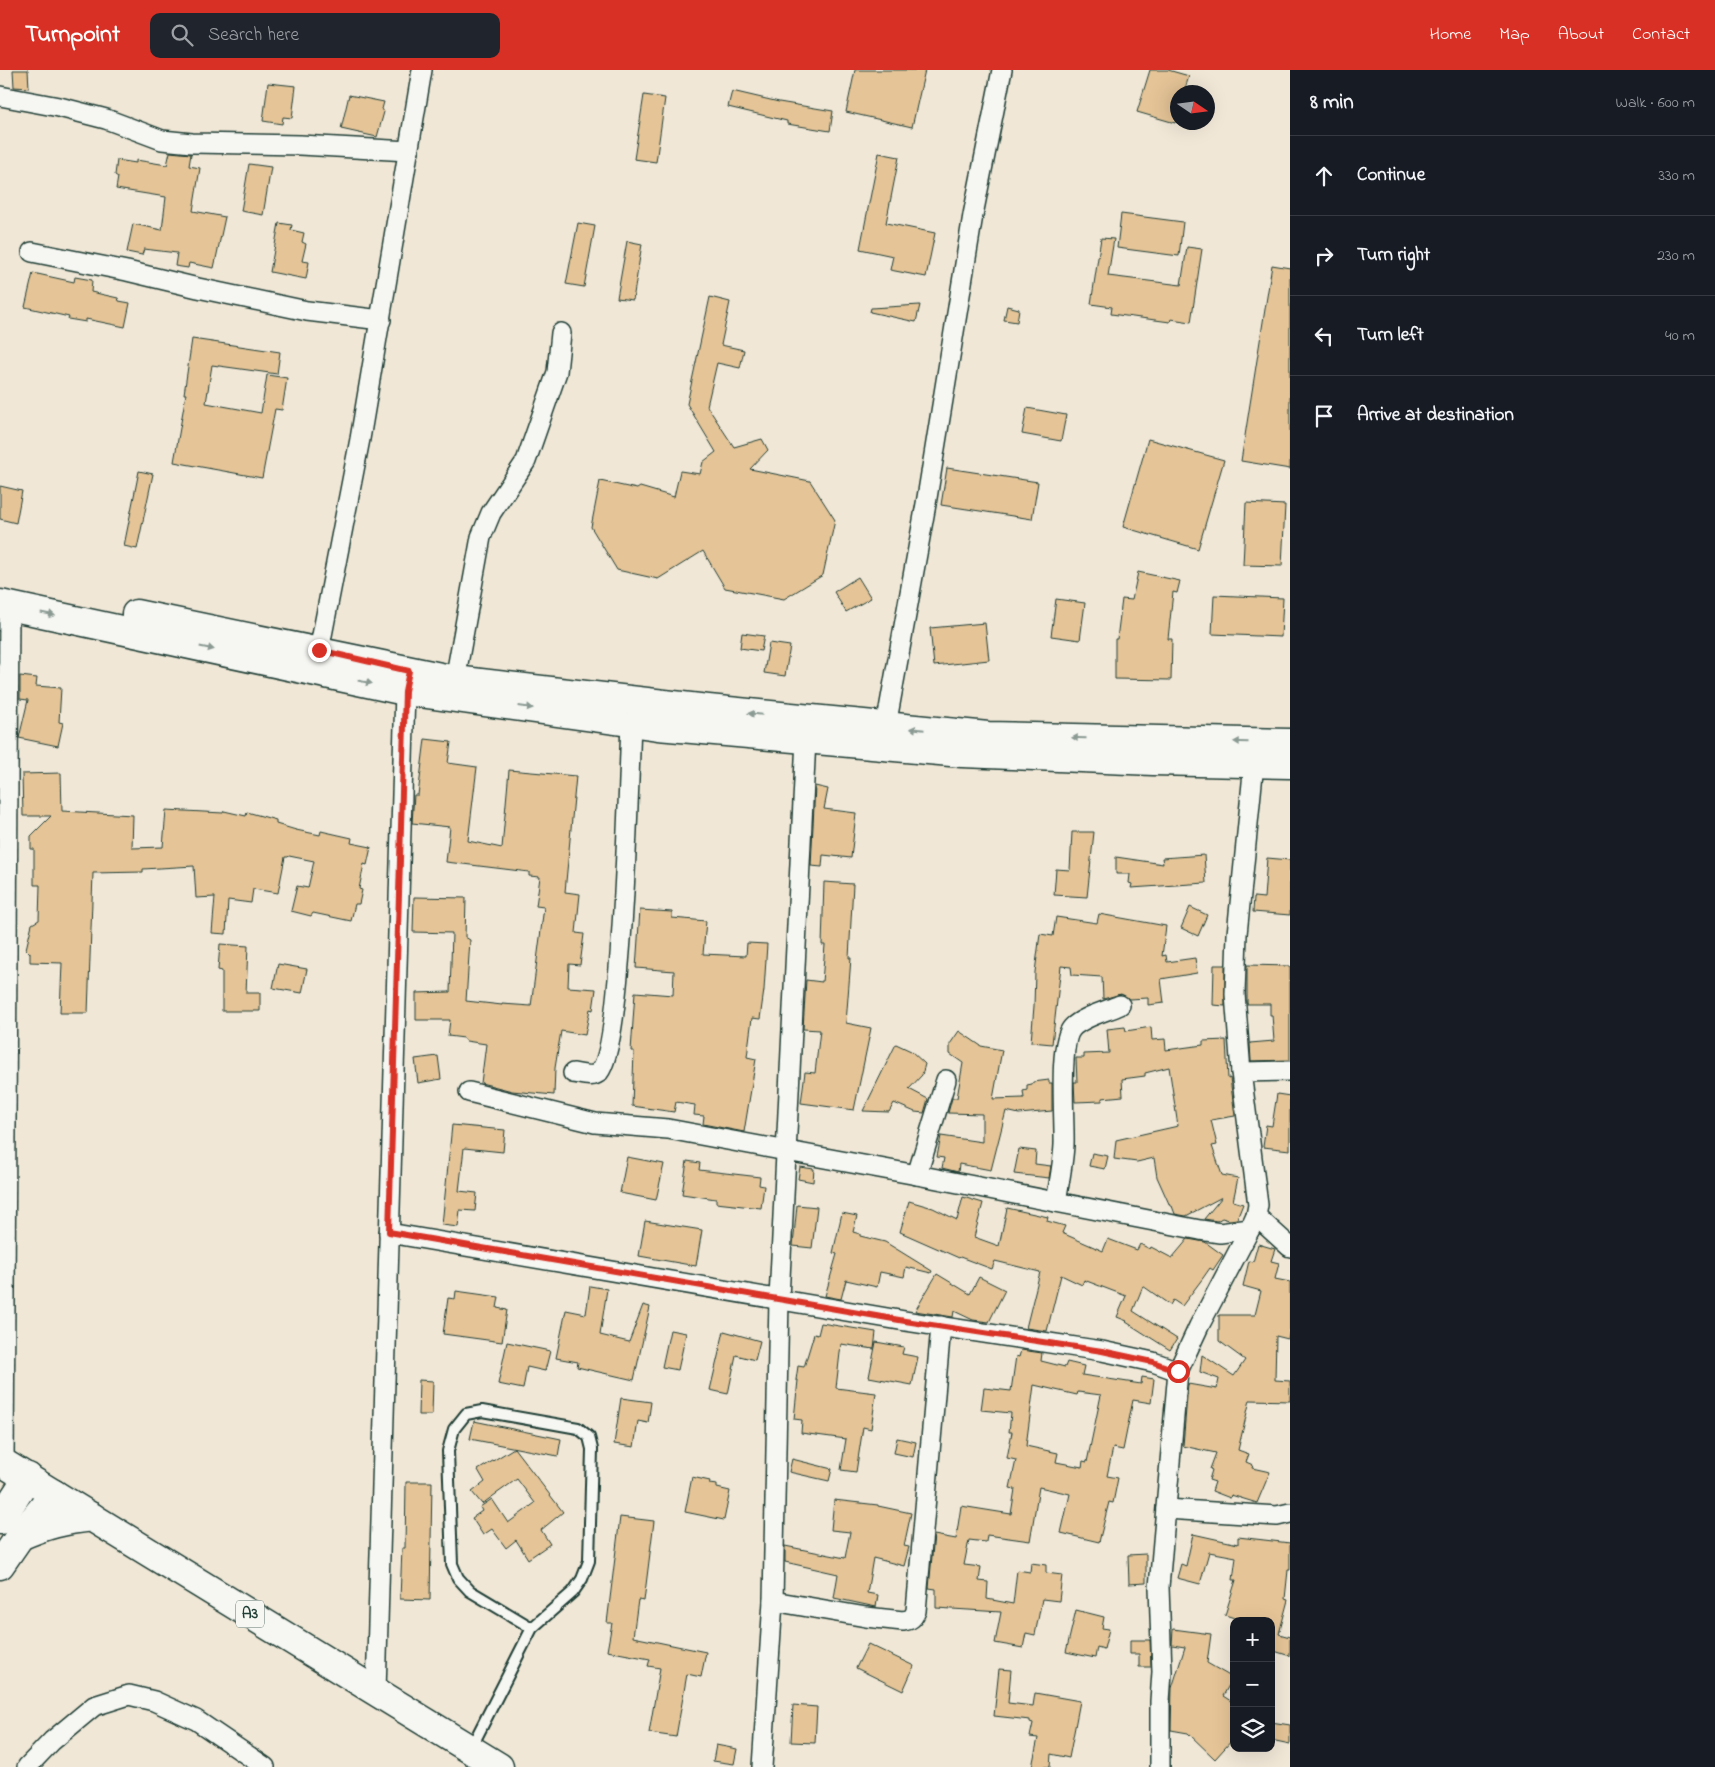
<!DOCTYPE html>
<meta charset="utf-8">
<style>
:root{--surface:#171b24;--page:#20242c;--text:#f1f3f6;--muted:#9ea1a6;--line:#363941;--accent:#d93025}
body{margin:0;font-family:"Indie Flower",sans-serif;background:var(--page);color:var(--text)}
.controls{position:absolute;right:15px;bottom:15px;display:grid;overflow:hidden;border-radius:10px;box-shadow:0 5px 20px #0002}
.controls button{width:45px;height:45px;display:grid;place-items:center;padding:0;border:0;border-bottom:1px solid var(--line);background:var(--surface);color:var(--text);font:25px sans-serif}
.compass{position:absolute;left:1170px;top:15px;width:45px;height:45px;border-radius:50%;background:var(--surface);box-shadow:0 5px 20px #0002;rotate:103deg}
.stop{position:absolute;width:15px;height:15px;margin:-11px;border:4px solid #d93025;border-radius:50%;background:#fff}
.stop.end{background:#d93025;border-color:#fff;box-shadow:0 1px 5px #0008}
.list{margin:0;padding:0;list-style:none}
h2{display:flex;justify-content:space-between;align-items:center;height:65px;margin:0;padding:0 20px;font-size:21px}
h2 small{font-size:16px;font-weight:400;color:var(--muted)}
.list li{display:grid;grid-template-columns:32px 1fr auto;gap:15px;align-items:center;box-sizing:border-box;height:80px;padding:0 20px;border-top:1px solid var(--line)}
.list b{display:block;font-size:19px;white-space:nowrap}
.list em{font-size:16px;font-style:normal;color:var(--muted)}
.icon{flex:none;width:28px;height:28px;fill:none;stroke:currentColor;stroke-width:2;stroke-linecap:round;stroke-linejoin:round}
.map{position:relative;flex:none;width:1290px;height:1697px;overflow:hidden}
header{display:flex;align-items:center;gap:30px;box-sizing:border-box;height:70px;padding:0 25px;background:var(--accent);color:#fff}
header strong{font-size:24px}
nav{display:flex;gap:28px;margin-inline-start:auto;font-size:18px}
.search{width:350px;height:45px;background:var(--page);display:flex;align-items:center;gap:12px;box-sizing:border-box;padding:0 18px;border-radius:10px;color:var(--muted);font-size:19px}
main{display:flex}
aside{flex:1;background:var(--surface)}
.map>svg:first-child{display:block}
</style>
<header>
<strong>Turnpoint</strong>
<div class="search"><svg class="icon" aria-label="search" viewBox="0 0 24 24"><circle cx="10" cy="10" r="6"/><path d="M15 15l6 6"/></svg>Search here</div>
<nav><a>Home</a><a>Map</a><a>About</a><a>Contact</a></nav>
</header>
<main>
<div class="map">
<svg width="1290" height="1697" viewBox="0 0 1290 1697">
<rect width="100%" height="100%" fill="#f1e7d7"/>
<filter id="ink" filterUnits="userSpaceOnUse"><feTurbulence type="fractalNoise" baseFrequency=".02" numOctaves="2"/><feDisplacementMap in="SourceGraphic" scale="10" xChannelSelector="R" yChannelSelector="G"/><feConvolveMatrix kernelMatrix="1 2 1 2 8 2 1 2 1" color-interpolation-filters="sRGB"/></filter>
<g filter="url(#ink)">
<!-- building -->
<g fill="#e5c497" stroke="#1f3d34" fill-rule="evenodd">
<polygon points="13,0 28,0 29,18 14,17"/>
<polygon points="855,0 925,0 912,57 846,42"/>
<polygon points="1150,0 1168,0 1189,6 1184,22 1178,22 1178,44 1175,53 1137,42"/>
<polygon points="268,13 296,16 292,48 283,47 282,54 263,51"/>
<polygon points="732,21 779,32 833,41 830,61 787,54 787,51 728,37"/>
<polygon points="349,25 384,32 382,39 384,42 377,67 341,59"/>
<polygon points="644,25 665,28 656,92 634,89"/>
<polygon points="170,82 191,84 189,96 200,98 193,141 225,147 214,198 189,193 188,198 175,196 177,183 144,179 142,185 127,182 133,154 162,160 166,127 116,119 118,107 115,105 117,90 136,93 136,90 167,95"/>
<polygon points="879,83 899,87 886,153 935,163 926,207 890,200 893,186 860,179"/>
<polygon points="249,94 271,97 263,145 241,141"/>
<polygon points="1121,144 1183,152 1179,186 1117,178"/>
<polygon points="279,153 292,155 291,160 304,163 302,172 306,174 302,191 309,192 306,209 270,202"/>
<polygon points="578,153 595,156 584,217 566,214"/>
<polygon points="1101,168 1114,169 1108,206 1181,215 1187,177 1202,179 1191,252 1171,249 1170,252 1111,244 1112,237 1091,234"/>
<polygon points="627,171 642,174 633,230 617,228"/>
<polygon points="1272,195 1290,198 1290,399 1241,391"/>
<polygon points="33,203 74,212 75,207 92,210 91,222 118,228 119,231 130,233 125,257 86,249 86,252 68,249 69,247 25,237"/>
<polygon points="710,227 730,232 721,275 744,280 740,298 717,293 707,336 734,377 762,369 768,380 750,399 810,411 835,450 823,505 784,529 725,518 703,481 658,509 617,500 591,457 600,411 637,419 640,417 674,427 680,401 700,404 703,392 716,382 687,334"/>
<polygon points="920,235 916,252 870,242 871,238"/>
<polygon points="1007,236 1019,239 1017,252 1004,250"/>
<polygon points="192,269 280,282 277,304 212,295 206,333 261,343 267,305 287,308 282,340 275,339 262,408 174,392 186,324 184,324"/>
<polygon points="1027,338 1066,345 1061,371 1022,364"/>
<polygon points="1148,369 1224,390 1198,479 1123,457"/>
<polygon points="947,398 1038,412 1032,449 941,435"/>
<polygon points="139,401 153,404 137,479 124,476"/>
<polygon points="0,416 22,421 16,453 0,449"/>
<polygon points="1246,433 1285,435 1282,496 1243,495"/>
<polygon points="1138,502 1180,511 1177,523 1173,522 1168,569 1172,569 1171,610 1115,609 1115,569 1117,569 1122,529 1132,530"/>
<polygon points="858,507 871,528 846,542 834,522"/>
<polygon points="1214,525 1283,528 1281,567 1212,564"/>
<polygon points="1056,529 1085,533 1080,570 1051,566"/>
<polygon points="985,553 989,590 934,596 930,558"/>
<polygon points="742,563 764,566 761,581 740,578"/>
<polygon points="769,573 790,576 785,606 764,603"/>
<polygon points="20,606 37,608 36,616 61,618 59,652 63,653 58,676 19,668 28,630 20,629"/>
<polygon points="425,669 451,672 448,693 477,697 468,771 502,778 509,700 576,706 565,822 580,824 576,863 584,864 580,895 569,894 568,917 596,919 593,940 590,939 585,965 561,961 555,998 554,1025 512,1021 481,1013 486,974 466,971 464,968 448,966 450,950 416,950 416,923 450,922 452,863 413,862 414,827 466,828 465,867 470,870 466,931 502,935 502,934 531,936 544,837 536,836 540,807 529,806 529,802 446,792 450,757 412,753 414,725 418,725"/>
<polygon points="61,703 62,741 133,745 132,778 163,777 166,740 223,743 224,741 246,746 247,742 276,750 276,754 296,760 320,765 321,761 352,768 351,773 371,777 367,795 364,794 359,819 362,820 359,834 355,834 351,851 313,843 311,846 291,841 297,816 308,818 314,791 289,786 288,787 285,787 278,823 253,819 251,833 228,830 226,864 212,863 215,827 196,828 194,796 143,799 143,802 93,803 88,943 60,943 62,893 30,892 30,883 26,879 32,854 39,850 40,815 34,815 34,779 31,779 31,766 51,746 23,746 22,704"/>
<polygon points="815,716 828,719 824,739 856,743 851,788 823,785 822,797 811,796"/>
<polygon points="1072,762 1094,762 1087,827 1054,825 1056,799 1070,800"/>
<polygon points="1204,785 1206,813 1131,818 1132,814 1129,813 1130,804 1116,804 1116,787 1163,794 1162,788"/>
<polygon points="1267,788 1290,790 1290,845 1253,842 1254,827 1264,828"/>
<polygon points="824,812 853,814 849,888 851,888 846,953 871,958 854,1040 801,1033 805,1002 815,1003 820,960 803,959 806,910 822,912 825,875 822,875"/>
<polygon points="1190,837 1207,845 1198,866 1181,858"/>
<polygon points="640,840 672,842 672,848 706,851 703,884 746,886 747,873 767,874 764,920 760,949 752,948 747,987 756,989 744,1062 703,1054 704,1046 694,1045 695,1035 676,1032 674,1042 632,1036 634,981 631,981 635,922 673,925 674,901 636,898"/>
<polygon points="1099,844 1166,856 1162,886 1166,885 1167,892 1195,888 1197,903 1161,909 1164,933 1148,935 1148,928 1129,929 1121,924 1103,929 1102,907 1072,905 1071,897 1061,896 1052,974 1031,972 1034,936 1035,902 1040,864 1053,866 1056,847 1097,853"/>
<polygon points="220,874 248,876 246,923 260,923 260,941 222,941 222,901 218,900"/>
<polygon points="278,894 307,899 302,923 273,918"/>
<polygon points="1214,895 1225,895 1225,936 1213,935"/>
<polygon points="1247,895 1290,896 1290,990 1251,991 1250,973 1274,971 1272,945 1270,945 1270,934 1247,934"/>
<polygon points="1125,957 1126,961 1151,957 1152,970 1165,969 1166,980 1203,975 1203,971 1226,970 1228,1009 1230,1008 1235,1046 1211,1050 1217,1075 1212,1076 1222,1105 1238,1108 1233,1131 1243,1134 1237,1149 1229,1150 1222,1148 1217,1151 1204,1149 1222,1127 1186,1146 1175,1144 1172,1136 1170,1136 1157,1107 1154,1088 1137,1092 1114,1089 1116,1070 1178,1056 1169,997 1145,1003 1145,1006 1122,1009 1123,1026 1102,1028 1102,1031 1075,1032 1074,1012 1077,1012 1076,988 1084,988 1084,984 1109,983 1107,959"/>
<polygon points="959,961 981,976 1002,980 993,1029 1024,1028 1023,1021 1027,1020 1027,1015 1032,1014 1033,1012 1049,1010 1049,1013 1052,1013 1052,1041 1019,1044 1006,1041 991,1100 959,1094 958,1102 942,1098 944,1088 937,1087 941,1066 982,1072 982,1044 948,1043 952,1028 957,1028 963,993 950,984 950,974"/>
<polygon points="896,974 911,981 925,994 922,1005 909,1019 928,1029 924,1043 915,1042 894,1033 889,1042 863,1041"/>
<polygon points="438,986 441,1009 418,1013 415,989"/>
<polygon points="1277,1024 1290,1026 1290,1080 1263,1077 1266,1055 1272,1056"/>
<polygon points="452,1055 505,1060 503,1082 464,1078 459,1121 477,1123 475,1141 460,1140 458,1157 442,1155"/>
<polygon points="1019,1079 1036,1081 1035,1094 1051,1096 1049,1108 1014,1104"/>
<polygon points="1092,1083 1108,1086 1105,1099 1089,1096"/>
<polygon points="627,1087 664,1094 656,1130 620,1123"/>
<polygon points="687,1091 700,1093 699,1100 760,1107 759,1115 764,1116 761,1138 716,1133 716,1129 682,1124"/>
<polygon points="800,1097 814,1099 813,1112 798,1109"/>
<polygon points="963,1127 983,1133 974,1167 999,1176 1007,1138 1048,1147 1047,1151 1065,1156 1062,1163 1103,1181 1108,1169 1137,1180 1140,1174 1150,1179 1151,1177 1172,1188 1188,1169 1205,1172 1223,1185 1213,1200 1210,1198 1203,1208 1182,1236 1173,1230 1170,1235 1143,1216 1133,1241 1177,1269 1170,1280 1126,1252 1127,1251 1117,1247 1126,1226 1084,1210 1082,1215 1061,1205 1047,1261 1026,1258 1040,1202 995,1191 992,1199 960,1187 959,1188 900,1162 909,1131 933,1138 957,1150"/>
<polygon points="797,1135 817,1137 812,1178 793,1176"/>
<polygon points="842,1143 857,1146 853,1162 860,1164 860,1166 885,1172 932,1201 931,1203 906,1197 904,1207 880,1202 877,1217 846,1210 841,1229 825,1226 837,1184 833,1183"/>
<polygon points="645,1151 702,1160 696,1196 639,1186"/>
<polygon points="1258,1174 1275,1179 1271,1191 1279,1193 1275,1209 1290,1212 1290,1259 1288,1269 1276,1266 1275,1310 1290,1311 1290,1331 1250,1330 1238,1380 1249,1384 1246,1392 1253,1395 1252,1398 1270,1402 1257,1433 1231,1425 1230,1428 1212,1421 1215,1412 1209,1410 1212,1400 1210,1399 1216,1383 1183,1376 1188,1314 1217,1319 1219,1309 1200,1302 1202,1285 1234,1306 1245,1290 1219,1271 1219,1245 1255,1245 1261,1221 1243,1216 1249,1191 1253,1192"/>
<polygon points="937,1204 970,1224 979,1207 1005,1220 989,1252 973,1250 954,1241 953,1247 915,1241"/>
<polygon points="590,1216 607,1219 600,1265 629,1272 643,1235 650,1237 634,1310 577,1297 578,1292 556,1288 566,1240 586,1244"/>
<polygon points="456,1221 499,1227 497,1238 507,1240 502,1272 443,1264 448,1228 455,1229"/>
<polygon points="821,1253 876,1262 874,1279 841,1274 836,1318 876,1323 871,1359 863,1357 856,1402 841,1400 846,1369 801,1363 802,1350 794,1349 798,1310 796,1310 798,1296 804,1297 814,1264 818,1265"/>
<polygon points="670,1260 686,1263 678,1300 662,1297"/>
<polygon points="724,1261 760,1271 755,1290 736,1285 728,1324 710,1320"/>
<polygon points="507,1272 550,1281 545,1301 527,1297 523,1319 498,1314"/>
<polygon points="876,1272 904,1277 902,1284 918,1287 912,1315 869,1307"/>
<path d="M1021,1280L1042,1283L1041,1291L1065,1297L1067,1292L1084,1296L1082,1305L1141,1314L1142,1307L1154,1309L1151,1333L1133,1330L1123,1380L1113,1378L1107,1406L1118,1408L1113,1433L1109,1432L1099,1472L1061,1463L1070,1424L1039,1417L1030,1471L987,1465L986,1472L969,1470L964,1495L981,1497L979,1511L988,1512L987,1529L1013,1534L1017,1500L1030,1502L1031,1493L1046,1495V1503L1062,1505L1059,1531L1042,1529L1035,1565L1026,1563L1023,1578L995,1573L1001,1542L936,1538V1519L929,1518L934,1465L956,1469L961,1436L1011,1444L1015,1419L1010,1418L1016,1390L1007,1388L1012,1362H1009L1011,1343L981,1340L984,1318L1011,1321L1016,1286L1019,1287ZM1034,1315L1077,1325L1078,1322L1101,1325L1087,1392L1083,1391L1082,1397L1056,1392L1058,1383L1026,1376Z"/>
<polygon points="419,1310 433,1311 432,1345 418,1345"/>
<polygon points="621,1328 651,1332 648,1353 638,1351 634,1377 614,1374"/>
<polygon points="474,1351 561,1369 558,1386 470,1369"/>
<polygon points="897,1368 916,1372 913,1387 894,1383"/>
<polygon points="514,1378 563,1442 541,1460 550,1474 528,1489 516,1470 506,1478 492,1459 483,1465 472,1448 482,1441 480,1437 492,1429 508,1453 535,1433 517,1409 482,1434 472,1422 485,1412 478,1400"/>
<polygon points="792,1389 832,1399 829,1411 789,1402"/>
<polygon points="692,1407 710,1411 709,1414 717,1415 717,1418 730,1421 724,1450 685,1442"/>
<polygon points="406,1412 432,1412 430,1530 400,1529 402,1478 405,1478"/>
<polygon points="834,1430 878,1435 878,1436 911,1443 904,1476 909,1477 904,1496 873,1488 867,1523 878,1525 876,1537 834,1528 838,1504 785,1492 785,1476 845,1488 850,1462 831,1460"/>
<polygon points="620,1447 654,1451 644,1531 638,1530 633,1567 706,1582 701,1607 687,1604 676,1667 649,1663 660,1598 648,1596 650,1589 607,1581 612,1553 607,1553"/>
<polygon points="1193,1464 1238,1474 1238,1467 1290,1473 1290,1500 1288,1500 1285,1529 1288,1530 1279,1564 1290,1567 1290,1586 1271,1580 1271,1551 1244,1551 1225,1545 1236,1510 1233,1510 1236,1487 1209,1482 1200,1514 1177,1508 1181,1494 1186,1496"/>
<polygon points="1146,1484 1146,1513 1129,1514 1128,1485"/>
<polygon points="1076,1540 1104,1547 1102,1558 1109,1559 1104,1579 1097,1577 1095,1588 1066,1582"/>
<polygon points="1173,1559 1211,1564 1207,1593 1233,1608 1223,1626 1234,1633 1234,1668 1215,1689 1188,1663 1171,1660 1172,1618 1185,1577 1172,1575"/>
<polygon points="1130,1570 1150,1570 1151,1597 1139,1597 1139,1584 1130,1584"/>
<polygon points="868,1574 914,1596 903,1621 856,1598"/>
<polygon points="999,1599 1011,1600 1008,1633 1033,1636 1035,1623 1080,1631 1069,1688 1051,1684 1050,1697 1032,1697 1038,1668 1030,1667 1033,1653 1030,1652 1030,1650 994,1646"/>
<polygon points="793,1635 817,1637 815,1673 791,1672"/>
<polygon points="1271,1652 1290,1655 1290,1674 1271,1670"/>
<polygon points="716,1675 737,1679 734,1694 713,1691"/>
</g>
<g fill="none" stroke-linecap="round" stroke-linejoin="round">
<defs>
<polyline id="lane" points="471,1678 532,1558 573,1522 582,1509 589,1491 592,1379 589,1367 578,1358 482,1341 466,1344 454,1359 448,1381 452,1494 458,1508 470,1521 532,1558"/>
<g id="street">
<polyline points="0,26 59,37 106,49 162,70 192,73 300,75 409,81"/>
<polyline points="32,182 127,201 198,218 307,241 381,250"/>
<polyline points="319,581 360,369 422,0"/>
<polyline points="455,610 481,467 491,443 526,391 557,302 561,263"/>
<polyline points="885,668 886,656 926,434 973,145 1002,0"/>
<polyline points="1241,1002 1290,1001"/>
<path d="M573,1003C581,1004 591,1008 598,1003C623,983 629,699 631,652"/>
<polyline points="469,1022 595,1053 668,1059 917,1105 1200,1160 1220,1163 1250,1159"/>
<polyline points="917,1105 946,1010"/>
<path d="M1056,1132C1059,1113 1063,1094 1064,1075C1065,1050 1058,973 1072,958C1082,947 1107,941 1120,935"/>
<polyline points="1256,1146 1290,1177"/>
<polyline points="389,1163 905,1251 1102,1281 1153,1292 1178,1301 1199,1256 1250,1159 1256,1146 1258,1135 1241,1002 1235,924 1237,864 1254,693"/>
<polyline points="4,1394 9,536"/>
<polyline points="1166,1439 1277,1446 1290,1443"/>
<path d="M773,1531L866,1547L903,1551C911,1550 913,1548 916,1541L941,1256"/>
<polyline points="376,1622 405,621 407,609"/>
<polyline points="27,1697 52,1671 94,1636 129,1625 154,1631 196,1650 265,1697"/>
<polyline points="762,1697 773,1531 779,1229 806,669"/>
<polyline points="1160,1697 1160,1631 1162,1602 1159,1517 1178,1301"/>
</g>
<g id="secondary">
<polyline points="0,534 405,621 658,656 962,683 1153,691 1290,694"/>
<polyline points="136,544 455,610 708,639 988,666 1290,673"/>
<polyline points="0,1450 28,1407"/>
<polyline points="0,1495 20,1466 54,1424"/>
</g>
<g id="highway">
<polyline points="0,1391 499,1697"/>
<path d="M20,1466C45,1455 64,1450 92,1447"/>
</g>
</defs>
<!-- lane casing -->
<use href="#lane" stroke="#1f3d34" stroke-width="14"/>
<!-- street casing -->
<use href="#street" stroke="#1f3d34" stroke-width="22"/>
<!-- secondary casing -->
<use href="#secondary" stroke="#1f3d34" stroke-width="31"/>
<!-- highway casing -->
<use href="#highway" stroke="#1f3d34" stroke-width="31"/>
<!-- lane -->
<use href="#lane" stroke="#f6f6f2" stroke-width="10"/>
<!-- street -->
<use href="#street" stroke="#f6f6f2" stroke-width="19"/>
<!-- secondary -->
<use href="#secondary" stroke="#f6f6f2" stroke-width="28"/>
<!-- highway -->
<use href="#highway" stroke="#f6f6f2" stroke-width="28"/>
</g>
<!-- one-way arrows -->
<defs><path id="oneway-solid" d="M-6-.8H1V-3.2L6.5 0L1 3.2V.8H-6Z" transform="scale(1.25)"/></defs>
<g fill="#8a9a93">
<use href="#oneway-solid" transform="translate(48 544) rotate(12)"/>
<use href="#oneway-solid" transform="translate(207 578) rotate(12)"/>
<use href="#oneway-solid" transform="translate(365 612) rotate(12)"/>
<use href="#oneway-solid" transform="translate(526 637) rotate(8)"/>
<use href="#oneway-solid" transform="translate(755 644) rotate(-174)"/>
<use href="#oneway-solid" transform="translate(917 659) rotate(-174)"/>
<use href="#oneway-solid" transform="translate(1079 668) rotate(-178)"/>
<use href="#oneway-solid" transform="translate(1241 672) rotate(-179)"/>
</g>
</g>
<g fill="none" stroke-linecap="round" stroke-linejoin="round" filter="url(#ink)">
<!-- route -->
<polyline stroke="#d93025" stroke-width="6" points="319,580 409,601 405,621 389,1162 905,1251 1102,1281 1153,1292 1178,1301"/>
</g>
<g text-anchor="middle" dominant-baseline="central" stroke-width="4" stroke-linejoin="round" paint-order="stroke">
<!-- shield labels -->
<rect fill="#f6f6f2" stroke="#60746d" stroke-width="1" x="236" y="1530.5" width="28" height="27" rx="4"/>
<g font-size="16" font-weight="bold" fill="#1f3d34">
<text x="250" y="1544">A3</text>
</g>
</g>
</svg>
<div class="controls">
<button>+</button>
<button>−</button>
<button><svg class="icon" aria-label="layers" viewBox="0 0 24 24"><path d="M12 4l9 5-9 5-9-5zM3 14l9 5 9-5"/></svg></button>
</div>
<svg class="compass" viewBox="-18 -18 36 36"><path d="M0-13l5 13h-10z" fill="#e53935"/><path d="M0 13l5-13h-10z" fill="#9ea1a6"/></svg>
<div class="stop" style="left:1178px;top:1301px"></div>
<div class="stop end" style="left:319px;top:580px"></div>
</div>
<aside>
<h2>8 min<small>Walk · 600 m</small></h2>
<ul class="list">
<li><svg class="icon" aria-label="ahead" viewBox="0 0 24 24"><path d="M12 20V5M6 11l6-6 6 6"/></svg><div><b>Continue</b></div><em>330 m</em></li>
<li><svg class="icon" aria-label="right" viewBox="0 0 24 24"><path d="M7 20v-9h11M14 6l5 5-5 5"/></svg><div><b>Turn right</b></div><em>230 m</em></li>
<li><svg class="icon" aria-label="left" viewBox="0 0 24 24"><path d="M17 20v-9H6M10 6l-5 5 5 5"/></svg><div><b>Turn left</b></div><em>40 m</em></li>
<li><svg class="icon" aria-label="arrive" viewBox="0 0 24 24"><path d="M6 21V4h12l-3 4 3 4H6"/></svg><div><b>Arrive at destination</b></div></li>
</ul>
</aside>
</main>
